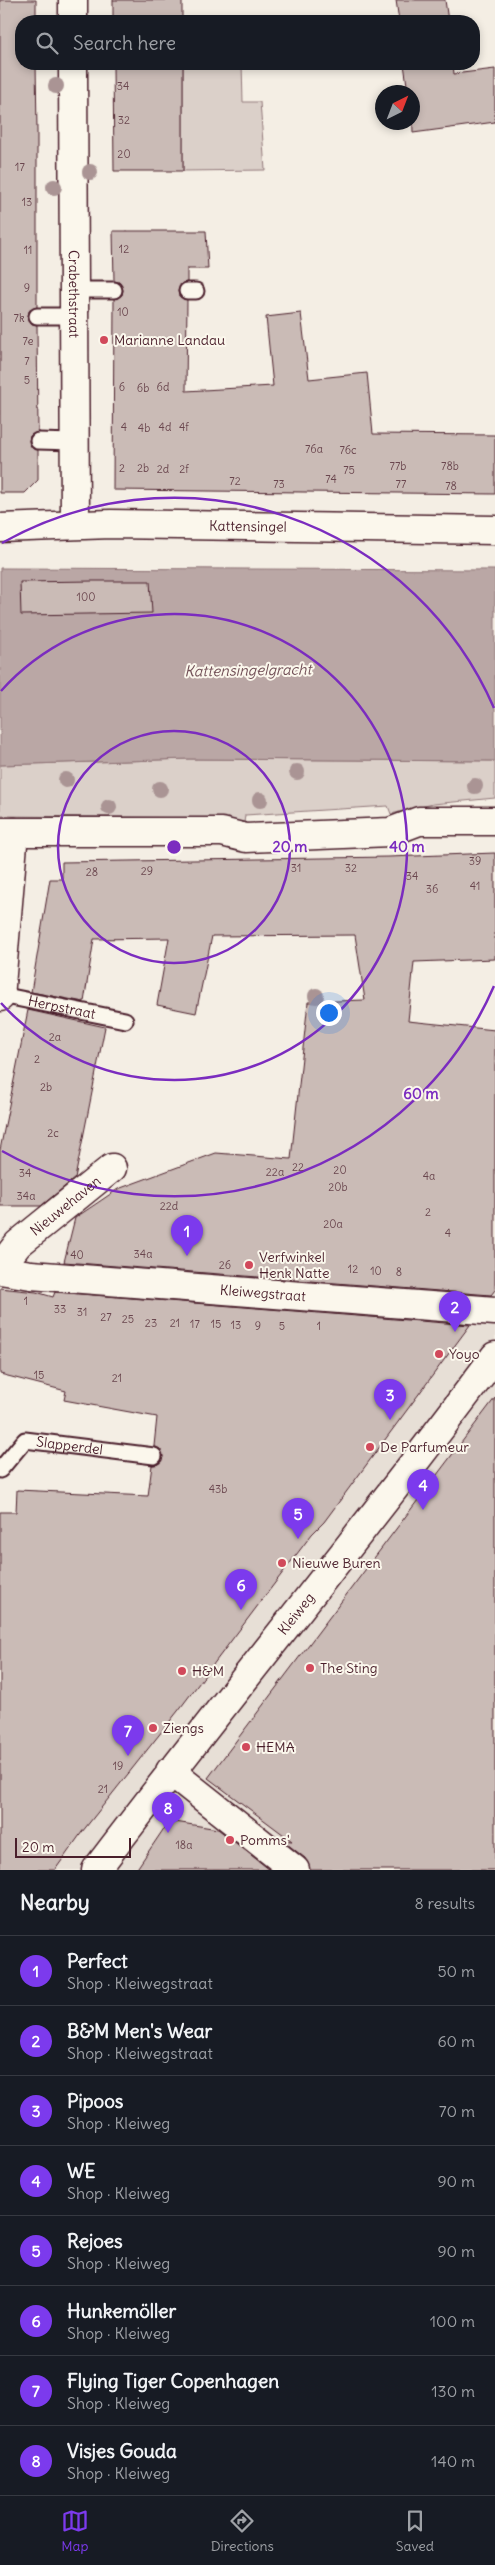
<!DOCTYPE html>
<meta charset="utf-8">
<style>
:root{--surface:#171b24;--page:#20242c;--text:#f1f3f6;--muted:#9ea1a6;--line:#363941;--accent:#7c3aed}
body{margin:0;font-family:Delius,sans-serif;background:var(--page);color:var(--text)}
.compass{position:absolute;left:375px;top:85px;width:45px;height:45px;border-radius:50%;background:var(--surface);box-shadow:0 2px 8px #0003;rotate:42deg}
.scale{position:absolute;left:15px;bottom:12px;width:116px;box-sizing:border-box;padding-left:5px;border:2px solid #4a1f2b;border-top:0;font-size:14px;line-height:18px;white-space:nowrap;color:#4a1f2b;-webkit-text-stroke:4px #fbf7ec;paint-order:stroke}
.you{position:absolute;left:328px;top:1012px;width:18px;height:18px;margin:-12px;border:4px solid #fff;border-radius:50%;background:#1a73e8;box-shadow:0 0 0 8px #1a73e833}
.badge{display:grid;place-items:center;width:32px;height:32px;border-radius:50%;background:var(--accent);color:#fff;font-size:16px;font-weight:700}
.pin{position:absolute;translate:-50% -41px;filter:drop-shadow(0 1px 2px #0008)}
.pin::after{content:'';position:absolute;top:26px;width:18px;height:15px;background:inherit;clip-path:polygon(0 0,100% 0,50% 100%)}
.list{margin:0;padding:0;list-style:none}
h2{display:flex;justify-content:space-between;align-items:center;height:65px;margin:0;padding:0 20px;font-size:21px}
h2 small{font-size:16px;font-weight:400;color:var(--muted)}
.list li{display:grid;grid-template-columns:32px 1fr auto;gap:15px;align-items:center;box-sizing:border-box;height:70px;padding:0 20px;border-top:1px solid var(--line)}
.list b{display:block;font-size:19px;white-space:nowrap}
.list p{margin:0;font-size:16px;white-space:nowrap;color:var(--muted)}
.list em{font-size:16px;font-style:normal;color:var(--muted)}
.icon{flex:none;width:28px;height:28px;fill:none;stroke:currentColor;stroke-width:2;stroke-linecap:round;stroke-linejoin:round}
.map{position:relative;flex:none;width:495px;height:1870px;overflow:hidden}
.search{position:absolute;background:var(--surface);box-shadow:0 2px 8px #0003;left:15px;right:15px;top:15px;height:55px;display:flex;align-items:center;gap:12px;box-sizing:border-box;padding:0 18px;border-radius:20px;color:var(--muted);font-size:19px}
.sheet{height:625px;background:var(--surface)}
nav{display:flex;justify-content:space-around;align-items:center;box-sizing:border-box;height:70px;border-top:1px solid var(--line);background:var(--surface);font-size:14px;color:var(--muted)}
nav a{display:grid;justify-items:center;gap:2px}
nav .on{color:var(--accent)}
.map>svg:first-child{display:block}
</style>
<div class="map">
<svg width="495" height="1870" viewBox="0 0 495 1870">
<rect width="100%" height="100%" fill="#f4eee4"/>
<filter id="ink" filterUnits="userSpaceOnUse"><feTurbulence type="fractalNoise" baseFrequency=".02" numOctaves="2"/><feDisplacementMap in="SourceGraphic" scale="10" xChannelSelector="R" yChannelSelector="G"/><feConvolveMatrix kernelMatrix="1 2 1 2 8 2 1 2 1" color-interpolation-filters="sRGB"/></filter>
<g filter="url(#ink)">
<!-- built -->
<polygon fill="#e7dfd6" points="495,1272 495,1870 41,1870 465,1315"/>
<!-- green -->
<g fill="#dbd0c9" stroke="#92787a">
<polygon points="183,64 242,64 243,102 260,102 265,170 183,171"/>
<polygon points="189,759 495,761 495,798 433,804 391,814 388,806 245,815 244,823 220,818 0,816 0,765"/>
</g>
<!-- water -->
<polygon fill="#baa7a5" stroke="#8d7174" points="0,568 495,570 495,761 189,759 0,765"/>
<!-- building -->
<g fill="#cabbb6" stroke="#4a1f2b">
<polygon points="0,0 36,0 36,21 21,21 21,64 36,64 37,131 37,307 29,311 28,316 32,324 37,325 38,432 30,436 29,441 33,449 38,450 38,480 25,493 0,493"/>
<rect x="113" y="0" width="69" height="21"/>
<polygon points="396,0 445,0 448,21 399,21"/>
<polygon points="113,64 183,64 183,171 114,171"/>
<polygon points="404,64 453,64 454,74 495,69 495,122 413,133 412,92 408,92"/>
<polygon points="113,231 206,231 208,269 187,269 187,282 182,283 178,291 179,296 187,300 186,391 273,386 266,317 301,313 309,379 367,373 373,434 495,435 495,494 113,490 114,299 122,295 123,290 119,282 114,281"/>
<polygon points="93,581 150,581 152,613 21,615 20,582"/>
<polygon points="495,853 495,959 414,962 408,1021 495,1030 495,1290 491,1295 64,1262 75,1218 118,1189 216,1153 291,1159 308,1002 365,1000 355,935 212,936 196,1013 157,1005 169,938 94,939 84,1002 31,992 50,879 62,879 62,862 389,857"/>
<polygon points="28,1010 105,1027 75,1178 41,1206 0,1206 0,1150"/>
<polygon points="0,1288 36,1292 53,1297 55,1292 470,1325 324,1522 312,1534 178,1711 82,1832 55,1870 0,1870 0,1512 16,1512 17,1490 148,1496 152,1465 158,1464 163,1457 160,1449 154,1446 157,1417 64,1400 66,1391 0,1374"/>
<polygon points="495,1398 495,1870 310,1870 305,1858 282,1840 292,1841 208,1778"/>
<polygon points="169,1821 218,1829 270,1870 136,1870"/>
</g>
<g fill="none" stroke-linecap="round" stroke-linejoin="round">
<defs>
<g id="lane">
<polyline points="74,290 114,290"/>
<polyline points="187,291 196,291"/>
<polyline points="37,316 74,316"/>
<polyline points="38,441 74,442"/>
<path id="s1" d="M1,995L125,1020"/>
<path id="s2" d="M0,1470L25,1440L154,1456"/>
</g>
<g id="street">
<polyline points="73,0 73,21"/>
<path id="s3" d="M73,64L75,524"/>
<polyline points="0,832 222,832 246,838 390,832 419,821 495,821"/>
<polyline points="0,997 14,832"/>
<path id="s4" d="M0,1267L18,1244L112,1168"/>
<path id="s5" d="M0,1270L31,1275L495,1311"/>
<polyline points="170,1771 295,1870"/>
<path id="s6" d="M96,1870C227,1697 366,1530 495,1356"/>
</g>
<g id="secondary">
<path id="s7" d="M0,528L111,524L495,530"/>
</g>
</defs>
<!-- lane casing -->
<use href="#lane" stroke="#4a1f2b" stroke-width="19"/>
<!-- street casing -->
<use href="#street" stroke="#4a1f2b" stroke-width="31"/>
<!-- secondary casing -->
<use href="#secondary" stroke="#4a1f2b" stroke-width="31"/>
<!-- lane -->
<use href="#lane" stroke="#fbf7ec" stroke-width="15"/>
<!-- street -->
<use href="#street" stroke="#fbf7ec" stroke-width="28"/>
<!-- secondary -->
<use href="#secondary" stroke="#fbf7ec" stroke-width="28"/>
</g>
<!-- trees -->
<g fill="#aa9494">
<circle cx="56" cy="86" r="8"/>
<circle cx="90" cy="172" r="8"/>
<circle cx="54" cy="187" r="8"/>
<circle cx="297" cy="772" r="8"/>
<circle cx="66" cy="780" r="8"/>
<circle cx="475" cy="786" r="8"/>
<circle cx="160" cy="789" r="8"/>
<circle cx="260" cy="800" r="8"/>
<circle cx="109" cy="807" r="8"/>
<circle cx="316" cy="996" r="8"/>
</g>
</g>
<!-- distance rings -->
<g fill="none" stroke="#7b2cbf" stroke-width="2.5">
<circle cx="174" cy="847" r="116"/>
<path d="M1 691A233 233 0 1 1 1 1003"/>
<path d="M494 986A349 349 0 0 1 2 1151M2 543A349 349 0 0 1 494 708"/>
</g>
<!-- markers -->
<g fill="#d1495b" stroke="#fbf7ec" stroke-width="2">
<circle cx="104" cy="340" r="5"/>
<circle cx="249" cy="1265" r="5"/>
<circle cx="439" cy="1354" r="5"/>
<circle cx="370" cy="1447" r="5"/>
<circle cx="282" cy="1563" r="5"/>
<circle cx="310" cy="1668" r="5"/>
<circle cx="182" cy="1671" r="5"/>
<circle cx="153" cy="1728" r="5"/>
<circle cx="246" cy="1747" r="5"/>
<circle cx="230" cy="1840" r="5"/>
</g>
<g text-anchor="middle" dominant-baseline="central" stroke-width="4" stroke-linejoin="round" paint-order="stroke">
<!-- number labels -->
<g font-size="11" fill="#6a464e">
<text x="123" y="86">34</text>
<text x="124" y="120">32</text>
<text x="124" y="154">20</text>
<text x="20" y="167">17</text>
<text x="27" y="202">13</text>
<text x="124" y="249">12</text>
<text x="28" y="250">11</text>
<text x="27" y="288">9</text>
<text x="123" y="312">10</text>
<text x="19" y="318">7k</text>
<text x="28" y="341">7e</text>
<text x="27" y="361">7</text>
<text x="27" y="380">5</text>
<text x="122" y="387">6</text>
<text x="163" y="387">6d</text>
<text x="143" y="388">6b</text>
<text x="124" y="427">4</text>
<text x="165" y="427">4d</text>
<text x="184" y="427">4f</text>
<text x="144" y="428">4b</text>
<text x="314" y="449">76a</text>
<text x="348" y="450">76c</text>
<text x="398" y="466">77b</text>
<text x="450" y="466">78b</text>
<text x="122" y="468">2</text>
<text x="143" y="468">2b</text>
<text x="163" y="469">2d</text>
<text x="184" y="469">2f</text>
<text x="349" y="470">75</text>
<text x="331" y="479">74</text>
<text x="235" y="481">72</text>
<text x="279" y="484">73</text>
<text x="401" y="484">77</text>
<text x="451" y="486">78</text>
<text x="86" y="597">100</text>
<text x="475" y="861">39</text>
<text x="296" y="868">31</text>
<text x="351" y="868">32</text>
<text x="147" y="871">29</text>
<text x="92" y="872">28</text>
<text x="412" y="876">34</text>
<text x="475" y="886">41</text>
<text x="432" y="889">36</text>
<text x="55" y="1037">2a</text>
<text x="37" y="1059">2</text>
<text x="46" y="1087">2b</text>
<text x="53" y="1133">2c</text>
<text x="298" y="1167">22</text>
<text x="340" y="1170">20</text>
<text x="275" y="1172">22a</text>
<text x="25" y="1173">34</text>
<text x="429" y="1176">4a</text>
<text x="338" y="1187">20b</text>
<text x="26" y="1196">34a</text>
<text x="169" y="1206">22d</text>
<text x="428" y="1212">2</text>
<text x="333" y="1224">20a</text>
<text x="448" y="1233">4</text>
<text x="143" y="1254">34a</text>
<text x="77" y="1255">40</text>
<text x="225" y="1265">26</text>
<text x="353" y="1269">12</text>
<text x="376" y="1271">10</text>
<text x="399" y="1272">8</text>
<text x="26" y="1301">1</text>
<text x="60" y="1309">33</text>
<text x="82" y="1312">31</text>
<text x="106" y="1317">27</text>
<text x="128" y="1319">25</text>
<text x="151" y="1323">23</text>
<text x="175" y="1323">21</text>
<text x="195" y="1324">17</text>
<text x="216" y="1324">15</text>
<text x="236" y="1325">13</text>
<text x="258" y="1326">9</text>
<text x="282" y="1326">5</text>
<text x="319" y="1326">1</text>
<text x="39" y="1375">15</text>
<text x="117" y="1378">21</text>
<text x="218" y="1489">43b</text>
<text x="118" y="1766">19</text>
<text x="103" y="1789">21</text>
<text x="184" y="1845">18a</text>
</g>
<!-- street labels -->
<g font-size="14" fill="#4a1f2b" stroke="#fbf7ec">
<text stroke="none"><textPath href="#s3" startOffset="230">Crabethstraat</textPath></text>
<text stroke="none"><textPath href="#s7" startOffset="248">Kattensingel</textPath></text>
<text stroke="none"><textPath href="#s1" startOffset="62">Herpstraat</textPath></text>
<text stroke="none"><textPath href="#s4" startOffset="90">Nieuwehaven</textPath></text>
<text stroke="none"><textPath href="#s5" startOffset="264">Kleiwegstraat</textPath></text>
<text stroke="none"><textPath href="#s2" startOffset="84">Slapperdel</textPath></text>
<text stroke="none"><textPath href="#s6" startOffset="325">Kleiweg</textPath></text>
</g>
<!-- poi labels -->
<g font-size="14" fill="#4a1f2b" stroke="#fbf7ec" text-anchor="start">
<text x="114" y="340">Marianne Landau</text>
<text x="259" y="1257">Verfwinkel<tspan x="259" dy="16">Henk Natte</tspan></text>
<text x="449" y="1354">Yoyo</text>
<text x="380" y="1447">De Parfumeur</text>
<text x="292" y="1563">Nieuwe Buren</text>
<text x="320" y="1668">The Sting</text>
<text x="192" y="1671">H&amp;M</text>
<text x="163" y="1728">Ziengs</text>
<text x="256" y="1747">HEMA</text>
<text x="240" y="1840">Pomms'</text>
</g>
<!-- water labels -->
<g font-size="15" font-style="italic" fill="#714f56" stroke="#fbf7ec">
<text transform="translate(248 670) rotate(-1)">Kattensingelgracht</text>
</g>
</g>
<circle cx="174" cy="847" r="8" fill="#7b2cbf" stroke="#fbf7ec" stroke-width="2.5"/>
<g font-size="15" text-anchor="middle" font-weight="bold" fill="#7b2cbf" stroke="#fbf7ec" stroke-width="4" stroke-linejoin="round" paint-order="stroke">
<text x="290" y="852">20 m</text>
<text x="407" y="852">40 m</text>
<text x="421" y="1099">60 m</text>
</g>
</svg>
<svg class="compass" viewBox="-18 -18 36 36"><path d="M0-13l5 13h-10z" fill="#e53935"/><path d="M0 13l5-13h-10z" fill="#9ea1a6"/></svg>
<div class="scale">20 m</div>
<div class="you"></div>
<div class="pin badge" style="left:187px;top:1256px">1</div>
<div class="pin badge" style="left:455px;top:1332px">2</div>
<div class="pin badge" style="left:390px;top:1420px">3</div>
<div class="pin badge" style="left:423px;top:1510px">4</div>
<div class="pin badge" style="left:298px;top:1539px">5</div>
<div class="pin badge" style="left:241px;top:1610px">6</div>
<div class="pin badge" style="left:128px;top:1756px">7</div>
<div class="pin badge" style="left:168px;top:1833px">8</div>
<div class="search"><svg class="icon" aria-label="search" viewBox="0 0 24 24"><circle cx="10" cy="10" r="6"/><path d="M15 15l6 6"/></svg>Search here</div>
</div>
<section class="sheet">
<h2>Nearby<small>8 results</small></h2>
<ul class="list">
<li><span class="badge">1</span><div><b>Perfect</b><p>Shop · Kleiwegstraat</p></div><em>50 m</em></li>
<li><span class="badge">2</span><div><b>B&amp;M Men's Wear</b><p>Shop · Kleiwegstraat</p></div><em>60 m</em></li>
<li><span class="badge">3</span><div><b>Pipoos</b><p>Shop · Kleiweg</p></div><em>70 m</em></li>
<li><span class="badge">4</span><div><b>WE</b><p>Shop · Kleiweg</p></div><em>90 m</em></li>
<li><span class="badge">5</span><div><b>Rejoes</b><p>Shop · Kleiweg</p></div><em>90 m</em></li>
<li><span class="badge">6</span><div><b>Hunkemöller</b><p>Shop · Kleiweg</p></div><em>100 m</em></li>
<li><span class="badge">7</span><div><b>Flying Tiger Copenhagen</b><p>Shop · Kleiweg</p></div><em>130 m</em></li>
<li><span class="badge">8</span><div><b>Visjes Gouda</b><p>Shop · Kleiweg</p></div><em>140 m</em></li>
</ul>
</section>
<nav>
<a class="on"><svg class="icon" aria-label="map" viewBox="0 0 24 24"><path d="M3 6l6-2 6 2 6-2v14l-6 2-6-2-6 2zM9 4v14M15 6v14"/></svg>Map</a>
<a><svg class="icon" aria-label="directions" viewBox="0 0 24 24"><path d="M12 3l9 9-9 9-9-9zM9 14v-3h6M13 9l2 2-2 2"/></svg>Directions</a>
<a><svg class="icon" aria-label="saved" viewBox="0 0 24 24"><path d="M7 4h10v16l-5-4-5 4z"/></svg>Saved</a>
</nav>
